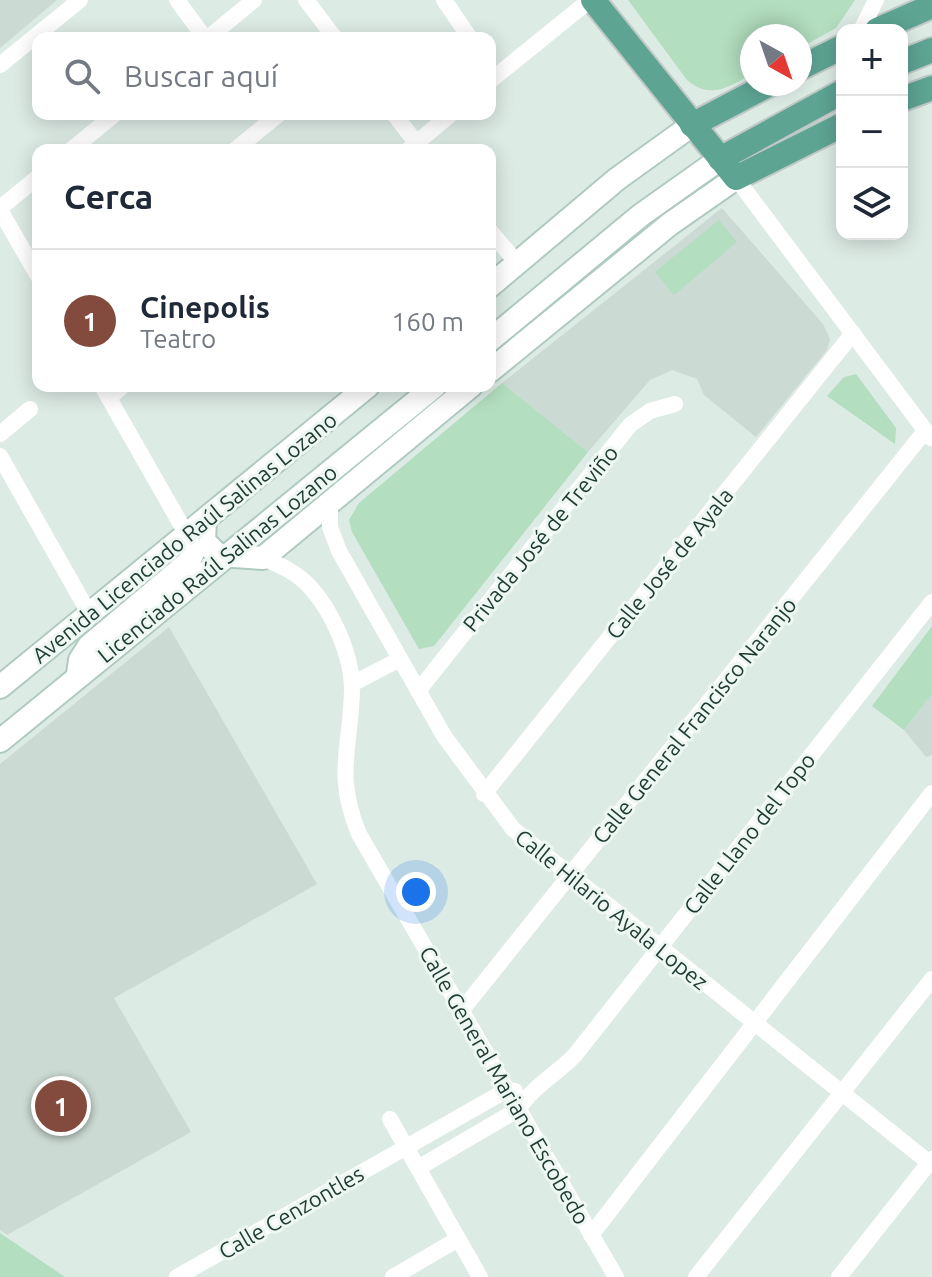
<!DOCTYPE html>
<html lang="es">
<meta charset="utf-8">
<style>
:root{--surface:#fff;--page:#f2f2f3;--text:#1f2937;--muted:#747a83;--line:#e0e1e3;--accent:#834b3e}
body{margin:0;font-family:Ubuntu,sans-serif;background:var(--page);color:var(--text)}
.controls{position:absolute;right:24px;top:24px;display:grid;overflow:hidden;border-radius:16px;box-shadow:0 4px 20px #0003}
.controls button{width:72px;height:72px;display:grid;place-items:center;padding:0;border:0;border-bottom:2px solid var(--line);background:var(--surface);color:var(--text);font:40px sans-serif}
.compass{position:absolute;left:740px;top:24px;width:72px;height:72px;border-radius:50%;background:var(--surface);box-shadow:0 4px 20px #0003;rotate:140deg}
.you{position:absolute;left:416px;top:892px;width:28px;height:28px;margin:-20px;border:6px solid #fff;border-radius:50%;background:#1a73e8;box-shadow:0 0 0 12px #1a73e833}
.badge{display:grid;place-items:center;width:52px;height:52px;border-radius:50%;background:var(--accent);color:#fff;font-size:26px;font-weight:700}
.pin{position:absolute;translate:-50% -50%;border:4px solid #fff;box-shadow:0 2px 8px #0006}
.list{margin:0;padding:0;list-style:none}
h2{display:flex;justify-content:space-between;align-items:center;height:104px;margin:0;padding:0 32px;font-size:34px}
h2 small{font-size:26px;font-weight:400;color:var(--muted)}
.list li{display:grid;grid-template-columns:52px 1fr auto;gap:24px;align-items:center;box-sizing:border-box;height:144px;padding:0 32px;border-top:2px solid var(--line)}
.list b{display:block;font-size:30px;white-space:nowrap}
.list p{margin:0;font-size:26px;white-space:nowrap;color:var(--muted)}
.list em{font-size:26px;font-style:normal;color:var(--muted)}
.icon{flex:none;width:44px;height:44px;fill:none;stroke:currentColor;stroke-width:2;stroke-linecap:round;stroke-linejoin:round}
.map{position:relative;flex:none;width:932px;height:1277px;overflow:hidden}
.search{position:absolute;background:var(--surface);box-shadow:0 4px 20px #0003;left:32px;top:32px;width:464px;height:88px;display:flex;align-items:center;gap:20px;box-sizing:border-box;padding:0 28px;border-radius:16px;color:var(--muted);font-size:30px}
.panel{position:absolute;background:var(--surface);box-shadow:0 4px 20px #0003;left:32px;top:144px;width:464px;height:248px;border-radius:16px}
.map>svg:first-child{display:block}
</style>
<div class="map">
<svg width="932" height="1277" viewBox="0 0 932 1277">
<rect width="100%" height="100%" fill="#ddebe5"/>
<!-- built -->
<g fill="#cbdad3">
<polygon points="0,0 57,0 0,48"/>
<polygon points="722,208 823,324 830,339 827,350 756,437 704,395 697,379 672,370 650,380 588,452 502,383"/>
<polygon points="169,627 317,884 114,998 191,1132 7,1235 0,1230 0,764"/>
<polygon points="932,694 932,755 926,757 904,730"/>
</g>
<!-- green -->
<g fill="#b3debf">
<path d="M628,0H855L836,28L800,48V36H752V74C729,87 710,100 687,80Z"/>
<polygon points="719,220 737,242 674,295 655,272"/>
<polygon points="856,374 896,428 895,444 827,396 844,377"/>
<polygon points="502,383 588,452 434,646 419,649 352,532 349,520 359,503"/>
<polygon points="932,626 932,694 904,730 872,706"/>
<polygon points="0,1233 65,1277 0,1277"/>
</g>
<g fill="none" stroke-linecap="round" stroke-linejoin="round">
<defs>
<g id="secondary">
<polyline points="490,286 617,179 692,125"/>
<polyline points="490,340 641,215 720,159"/>
<polyline points="490,371 670,224 736,178"/>
<polyline points="205,520 204,541 218,555 263,558 471,386"/>
<polyline points="78,674 80,660 89,646 189,562 194,550 187,535"/>
<polyline points="0,687 368,386"/>
<polyline points="0,741 435,386"/>
</g>
<g id="primary">
<polyline points="593,0 736,178 842,125"/>
<polyline points="877,30 932,6"/>
<polyline points="902,62 932,50"/>
<polyline points="800,68 842,47"/>
<polyline points="902,99 932,88"/>
<polyline points="692,125 770,84"/>
<polyline points="720,159 842,92"/>
</g>
</defs>
<!-- secondary casing -->
<use href="#secondary" stroke="#afcbc1" stroke-width="26"/>
<!-- primary casing -->
<use href="#primary" stroke="#c0c8c6" stroke-width="28"/>
<!-- street -->
<g stroke="#fff" stroke-width="16">
<polyline points="177,0 205,38"/>
<polyline points="306,0 335,38"/>
<polyline points="444,0 470,38"/>
<polyline points="861,30 876,0"/>
<polyline points="208,38 254,0"/>
<polyline points="0,65 80,0"/>
<polyline points="490,81 590,0"/>
<polyline points="394,114 421,149"/>
<polyline points="71,150 115,114"/>
<polyline points="235,150 279,114"/>
<polyline points="408,150 451,114"/>
<polyline points="736,178 931,438"/>
<polyline points="0,208 38,177"/>
<polyline points="0,210 38,276"/>
<polyline points="490,231 518,264"/>
<polyline points="102,386 187,535"/>
<polyline points="109,398 123,386"/>
<polyline points="0,434 30,409"/>
<polyline points="0,456 89,613"/>
<polyline points="330,501 330,527 339,551 444,736 513,829 932,1165"/>
<path d="M263,558C280,565 298,573 310,587C332,611 352,655 352,689C351,748 334,774 359,834L616,1277"/>
<polyline points="352,684 400,659"/>
<polyline points="418,691 630,425 650,411 675,404"/>
<polyline points="484,794 853,333"/>
<polyline points="462,1010 925,431"/>
<polyline points="390,1119 480,1277"/>
<path d="M418,1168L519,1109C532,1087 557,1074 575,1055L932,602"/>
<polyline points="591,1235 932,793"/>
<polyline points="177,1277 507,1090 515,1091"/>
<polyline points="393,1277 458,1239"/>
<polyline points="696,1277 932,979"/>
<polyline points="839,1277 932,1159"/>
</g>
<!-- secondary -->
<use href="#secondary" stroke="#fff" stroke-width="22"/>
<!-- primary -->
<use href="#primary" stroke="#5da492" stroke-width="24"/>
</g>
<g text-anchor="middle" dominant-baseline="central" stroke-width="6" stroke-linejoin="round" paint-order="stroke">
<!-- street labels -->
<g font-size="22" fill="#1d3b33" stroke="#eef7f2">
<text transform="translate(184 537) rotate(-39)">Avenida Licenciado Raúl Salinas Lozano</text>
<text transform="translate(540 538) rotate(-51)">Privada José de Treviño</text>
<text transform="translate(217 563) rotate(-39)">Licenciado Raúl Salinas Lozano</text>
<text transform="translate(669 563) rotate(-51)">Calle José de Ayala</text>
<text transform="translate(694 720) rotate(-51)">Calle General Francisco Naranjo</text>
<text transform="translate(749 833) rotate(-52)">Calle Llano del Topo</text>
<text transform="translate(612 909) rotate(39)">Calle Hilario Ayala Lopez</text>
<text transform="translate(505 1085) rotate(60)">Calle General Mariano Escobedo</text>
<text transform="translate(291 1212) rotate(-30)">Calle Cenzontles</text>
</g>
</g>
</svg>
<div class="controls">
<button>+</button>
<button>−</button>
<button><svg class="icon" aria-label="layers" viewBox="0 0 24 24"><path d="M12 4l9 5-9 5-9-5zM3 14l9 5 9-5"/></svg></button>
</div>
<svg class="compass" viewBox="-18 -18 36 36"><path d="M0-13l5 13h-10z" fill="#e53935"/><path d="M0 13l5-13h-10z" fill="#747a83"/></svg>
<div class="you"></div>
<div class="pin badge" style="left:61px;top:1106px">1</div>
<div class="search"><svg class="icon" aria-label="search" viewBox="0 0 24 24"><circle cx="10" cy="10" r="6"/><path d="M15 15l6 6"/></svg>Buscar aquí</div>
<section class="panel">
<h2>Cerca<small></small></h2>
<ul class="list">
<li><span class="badge">1</span><div><b>Cinepolis</b><p>Teatro</p></div><em>160 m</em></li>
</ul>
</section>
</div>
